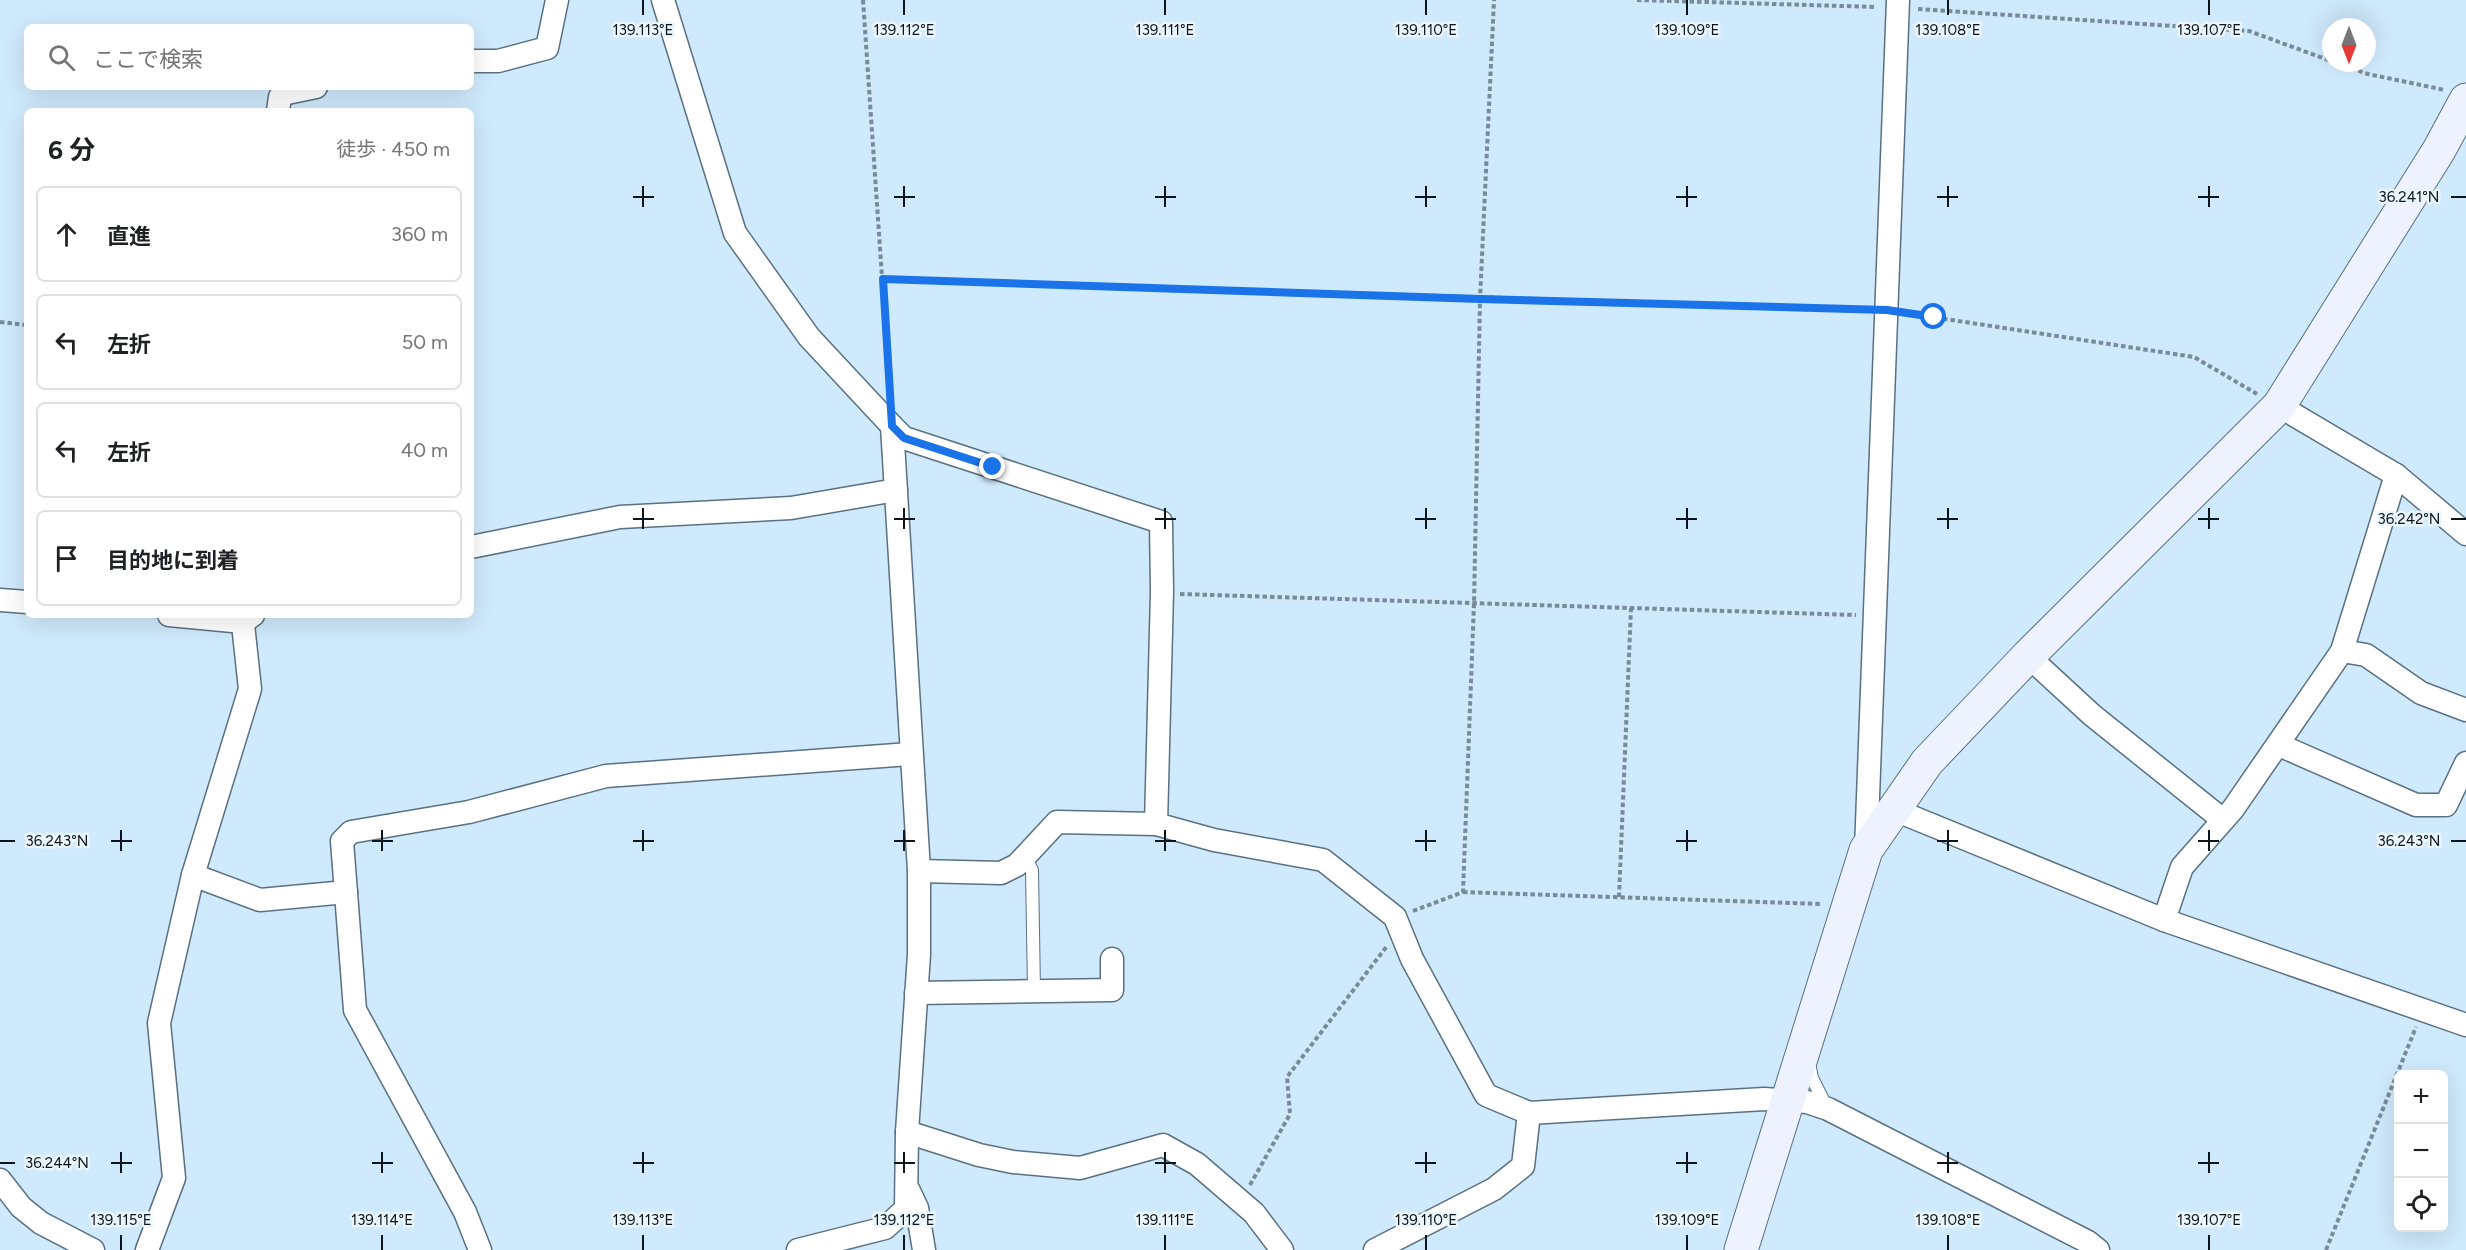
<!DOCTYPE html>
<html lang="ja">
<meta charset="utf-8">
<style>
:root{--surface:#fff;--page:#f6f6f6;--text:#202124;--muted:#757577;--line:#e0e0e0}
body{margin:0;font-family:Figtree,"Noto Sans JP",sans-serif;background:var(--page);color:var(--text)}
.controls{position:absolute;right:18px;bottom:18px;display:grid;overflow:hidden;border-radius:9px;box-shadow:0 6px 24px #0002}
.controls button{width:54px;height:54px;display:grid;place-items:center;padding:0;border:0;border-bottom:2px solid var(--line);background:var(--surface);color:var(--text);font:30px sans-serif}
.compass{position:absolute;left:2322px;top:18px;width:54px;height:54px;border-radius:50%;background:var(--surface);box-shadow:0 6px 24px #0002;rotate:180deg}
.stop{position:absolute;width:18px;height:18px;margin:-14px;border:4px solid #1a73e8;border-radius:50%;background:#fff}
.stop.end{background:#1a73e8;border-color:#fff;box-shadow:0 2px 6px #0008}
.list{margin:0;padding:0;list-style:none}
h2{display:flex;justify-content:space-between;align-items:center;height:78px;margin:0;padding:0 24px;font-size:26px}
h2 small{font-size:20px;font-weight:400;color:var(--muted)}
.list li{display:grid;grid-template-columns:39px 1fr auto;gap:18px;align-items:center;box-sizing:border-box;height:96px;margin:0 12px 12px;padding:0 12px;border:2px solid var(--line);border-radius:9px}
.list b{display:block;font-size:22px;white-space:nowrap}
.list em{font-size:20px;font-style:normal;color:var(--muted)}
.icon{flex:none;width:33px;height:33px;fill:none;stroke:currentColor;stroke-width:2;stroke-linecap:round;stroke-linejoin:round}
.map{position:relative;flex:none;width:2466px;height:1250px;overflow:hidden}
.search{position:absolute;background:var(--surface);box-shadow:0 6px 24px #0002;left:24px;top:24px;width:450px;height:66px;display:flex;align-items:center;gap:15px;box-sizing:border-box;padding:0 21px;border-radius:9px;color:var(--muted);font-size:22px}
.panel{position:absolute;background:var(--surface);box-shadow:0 6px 24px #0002;left:24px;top:108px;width:450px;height:510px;border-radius:9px}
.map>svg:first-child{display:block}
</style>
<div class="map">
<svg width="2466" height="1250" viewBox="0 0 2466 1250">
<rect width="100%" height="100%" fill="#cfeafc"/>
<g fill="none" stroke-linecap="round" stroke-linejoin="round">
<defs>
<g id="lane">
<polyline points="1025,857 1032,870 1034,991"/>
<polyline points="1809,1063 1812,1078 1827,1108"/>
</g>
<g id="street">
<polyline points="663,0 735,233 809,337 892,426 904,438 1161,522 1162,592 1156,824"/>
<polyline points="471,61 498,61 547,48 557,0"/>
<polyline points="278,111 280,97 287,93 316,87"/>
<polyline points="2279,406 2396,475 2466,534"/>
<polyline points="471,547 620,517 791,508 896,490"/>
<polyline points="0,600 27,602"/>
<polyline points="169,615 243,622 253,615"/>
<polyline points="2342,651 2396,475"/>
<polyline points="2028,656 2092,715 2223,820"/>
<polyline points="2279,745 2416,805 2446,805 2466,763"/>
<polyline points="1895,810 2164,920 2466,1025"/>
<polyline points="1866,850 1898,0"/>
<polyline points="919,871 1001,873 1017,865 1057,822 1156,824 1214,840 1323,860 1395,917 1412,959 1486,1095 1529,1113 1764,1099 1807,1102 1828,1109 2088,1242 2098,1250"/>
<polyline points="193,875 260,900 346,892"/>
<polyline points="2164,920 2182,867 2233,809 2342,651 2366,655 2421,693 2466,710"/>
<polyline points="916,993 1112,990 1112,959"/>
<polyline points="907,1132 979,1155 1013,1162 1080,1168 1163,1145 1197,1164 1254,1213 1282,1250"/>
<polyline points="0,1180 21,1207 41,1223 93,1250"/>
<polyline points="909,1191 917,1208 924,1250"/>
<polyline points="147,1250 174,1178 159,1023 193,875 250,689 242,615"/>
<polyline points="480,1250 465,1212 355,1010 342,841 351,832 469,812 606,776 910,754"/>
<polyline points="798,1250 885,1228 906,1209 907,1132 919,954 919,871 892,426"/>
<polyline points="1375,1250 1494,1189 1523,1166 1529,1113"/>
</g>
<polyline id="secondary" points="1741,1250 1866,850 1927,762 2028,656 2279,406 2439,150 2466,100"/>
</defs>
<!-- lane casing -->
<use href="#lane" stroke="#597181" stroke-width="14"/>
<!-- street casing -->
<use href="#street" stroke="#597181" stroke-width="25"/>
<!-- secondary casing -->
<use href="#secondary" stroke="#597181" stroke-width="35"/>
<!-- path -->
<g stroke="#788b98" stroke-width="4" stroke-dasharray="4.5 3" stroke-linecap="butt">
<polyline points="863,0 890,394"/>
<polyline points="1637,0 1877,7"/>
<polyline points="1918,9 2249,31 2331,61"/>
<polyline points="2337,63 2368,74 2445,90"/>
<polyline points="883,279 1869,309"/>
<polyline points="1906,313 2194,357 2257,394"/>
<polyline points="0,322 27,325"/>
<polyline points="1180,594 1856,615"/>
<polyline points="1463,892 1822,904"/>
<polyline points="1619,897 1631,608"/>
<polyline points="1413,911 1463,892 1474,603 1480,299 1494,0"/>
<polyline points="1250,1185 1290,1114 1287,1077 1387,946"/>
<polyline points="2326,1250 2416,1027"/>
</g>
<!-- lane -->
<use href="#lane" stroke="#fff" stroke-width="12"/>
<!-- street -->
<use href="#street" stroke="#fff" stroke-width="22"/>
<!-- secondary -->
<use href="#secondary" stroke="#edf2fe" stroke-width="33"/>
</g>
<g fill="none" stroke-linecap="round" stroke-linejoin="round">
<!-- route -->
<polyline stroke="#1a73e8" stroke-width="8" points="993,467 904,438 892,426 883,279 1480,299 1887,310 1934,317"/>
</g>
<!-- ticks -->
<path fill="none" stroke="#0c151c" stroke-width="2" d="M643,0V15M904,0V15M1165,0V15M1426,0V15M1687,0V15M1948,0V15M2209,0V15M643,186V207M904,186V207M1165,186V207M1426,186V207M1687,186V207M1948,186V207M2209,186V207M633,197H654M894,197H915M1155,197H1176M1415,197H1436M1676,197H1697M1937,197H1958M2198,197H2219M2451,197H2466M643,508V529M904,508V529M1165,508V529M1426,508V529M1687,508V529M1948,508V529M2209,508V529M633,519H654M894,519H915M1155,519H1176M1415,519H1436M1676,519H1697M1937,519H1958M2198,519H2219M2451,519H2466M121,830V851M382,830V851M643,830V851M904,830V851M1165,830V851M1426,830V851M1687,830V851M1948,830V851M2209,830V851M0,841H15M111,841H132M372,841H393M633,841H654M894,841H915M1155,841H1176M1415,841H1436M1676,841H1697M1937,841H1958M2198,841H2219M2451,841H2466M121,1152V1173M382,1152V1173M643,1152V1173M904,1152V1173M1165,1152V1173M1426,1152V1173M1687,1152V1173M1948,1152V1173M2209,1152V1173M0,1163H15M111,1163H132M372,1163H393M633,1163H654M894,1163H915M1155,1163H1176M1415,1163H1436M1676,1163H1697M1937,1163H1958M2198,1163H2219M121,1235V1250M382,1235V1250M643,1235V1250M904,1235V1250M1165,1235V1250M1426,1235V1250M1687,1235V1250M1948,1235V1250M2209,1235V1250"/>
<g font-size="15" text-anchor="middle" fill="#0c151c" stroke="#eaf5fc" stroke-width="5" stroke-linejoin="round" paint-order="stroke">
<text x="643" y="35">139.113°E</text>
<text x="904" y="35">139.112°E</text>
<text x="1165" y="35">139.111°E</text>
<text x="1426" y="35">139.110°E</text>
<text x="1687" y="35">139.109°E</text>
<text x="1948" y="35">139.108°E</text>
<text x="2209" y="35">139.107°E</text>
<text x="2409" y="202">36.241°N</text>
<text x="2409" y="524">36.242°N</text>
<text x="2409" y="846">36.243°N</text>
<text x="57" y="846">36.243°N</text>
<text x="57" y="1168">36.244°N</text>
<text x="121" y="1225">139.115°E</text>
<text x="382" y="1225">139.114°E</text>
<text x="643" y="1225">139.113°E</text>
<text x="904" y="1225">139.112°E</text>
<text x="1165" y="1225">139.111°E</text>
<text x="1426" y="1225">139.110°E</text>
<text x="1687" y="1225">139.109°E</text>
<text x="1948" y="1225">139.108°E</text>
<text x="2209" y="1225">139.107°E</text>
</g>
</svg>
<div class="controls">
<button>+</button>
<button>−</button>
<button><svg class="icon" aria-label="locate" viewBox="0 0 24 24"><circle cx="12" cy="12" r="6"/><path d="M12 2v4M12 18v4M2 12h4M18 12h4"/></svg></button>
</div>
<svg class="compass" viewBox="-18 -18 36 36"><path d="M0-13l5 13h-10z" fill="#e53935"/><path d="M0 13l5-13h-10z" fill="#757577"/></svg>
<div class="stop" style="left:1934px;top:317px"></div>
<div class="stop end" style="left:993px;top:467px"></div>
<div class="search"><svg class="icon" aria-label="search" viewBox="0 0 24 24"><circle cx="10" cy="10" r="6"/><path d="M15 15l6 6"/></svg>ここで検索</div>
<section class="panel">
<h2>6 分<small>徒歩 · 450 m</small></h2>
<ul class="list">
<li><svg class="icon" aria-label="ahead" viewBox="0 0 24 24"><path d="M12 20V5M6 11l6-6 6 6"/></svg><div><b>直進</b></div><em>360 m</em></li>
<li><svg class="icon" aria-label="left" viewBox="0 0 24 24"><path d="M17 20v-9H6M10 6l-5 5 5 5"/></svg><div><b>左折</b></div><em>50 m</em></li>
<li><svg class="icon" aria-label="left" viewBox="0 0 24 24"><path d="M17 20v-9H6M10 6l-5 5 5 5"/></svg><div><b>左折</b></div><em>40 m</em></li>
<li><svg class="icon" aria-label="arrive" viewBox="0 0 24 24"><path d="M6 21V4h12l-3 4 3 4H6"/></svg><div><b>目的地に到着</b></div></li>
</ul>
</section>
</div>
